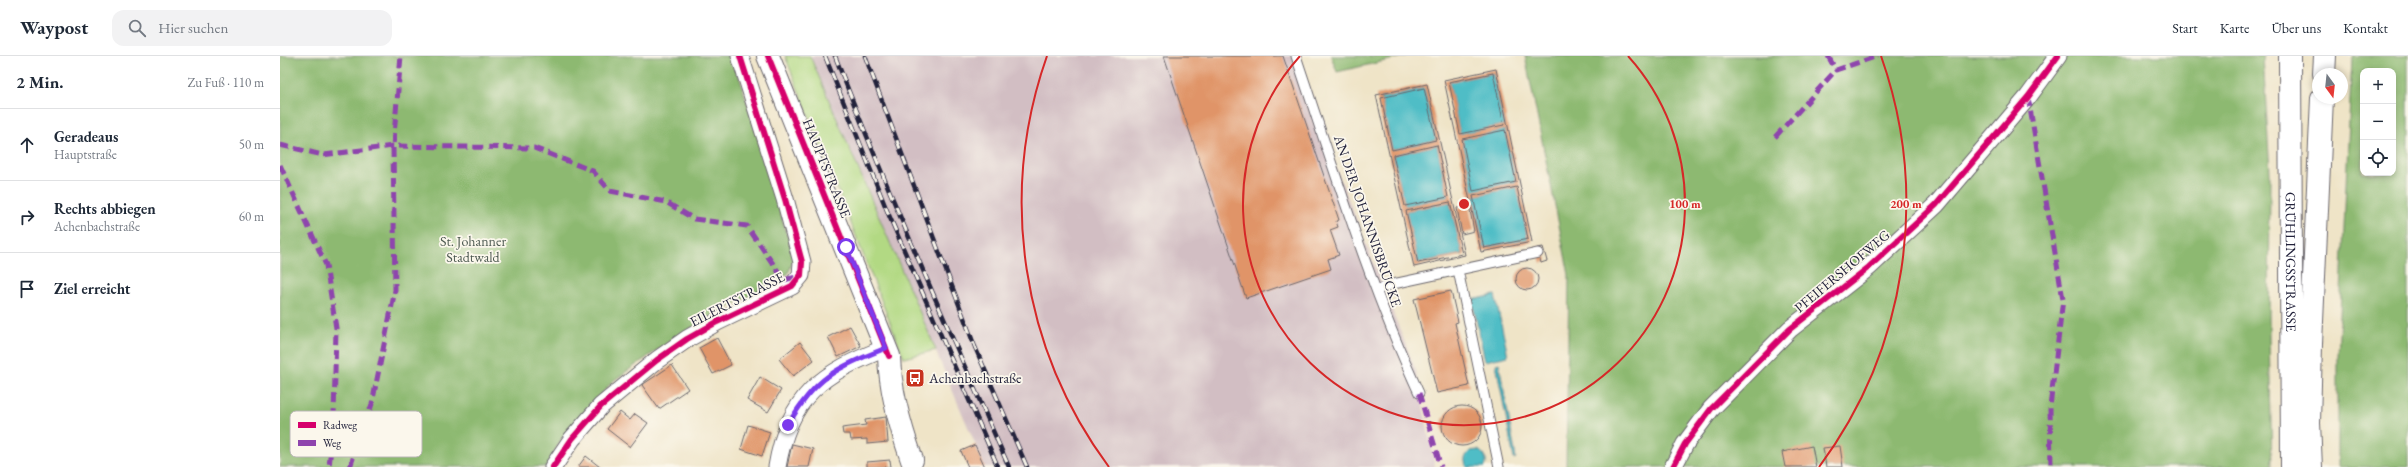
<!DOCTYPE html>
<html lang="de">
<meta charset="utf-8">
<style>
:root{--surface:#fff;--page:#f2f2f3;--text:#1f2937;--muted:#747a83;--line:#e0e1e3}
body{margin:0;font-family:"EB Garamond",serif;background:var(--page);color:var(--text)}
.controls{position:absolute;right:12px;top:12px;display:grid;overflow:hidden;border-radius:8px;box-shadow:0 2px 6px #0003}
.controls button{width:36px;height:36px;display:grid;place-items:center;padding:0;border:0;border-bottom:1px solid var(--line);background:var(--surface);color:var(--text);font:20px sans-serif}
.compass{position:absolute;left:2032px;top:12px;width:36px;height:36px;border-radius:50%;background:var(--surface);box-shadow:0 2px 6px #0003;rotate:165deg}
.stop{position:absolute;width:12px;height:12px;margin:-9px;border:3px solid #7c3aed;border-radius:50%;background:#fff}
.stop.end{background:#7c3aed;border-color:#fff;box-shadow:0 1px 4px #0008}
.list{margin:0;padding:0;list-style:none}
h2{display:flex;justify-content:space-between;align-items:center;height:52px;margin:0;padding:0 16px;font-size:17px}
h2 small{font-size:13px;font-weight:400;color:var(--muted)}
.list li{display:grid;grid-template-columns:26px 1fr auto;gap:12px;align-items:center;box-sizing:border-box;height:72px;padding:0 16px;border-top:1px solid var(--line)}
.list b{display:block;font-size:15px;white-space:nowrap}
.list p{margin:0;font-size:13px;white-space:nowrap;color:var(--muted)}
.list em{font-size:13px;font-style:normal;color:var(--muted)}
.icon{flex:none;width:22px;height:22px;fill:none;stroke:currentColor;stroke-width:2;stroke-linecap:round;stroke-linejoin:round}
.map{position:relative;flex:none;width:2128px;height:411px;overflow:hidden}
header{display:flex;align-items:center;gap:24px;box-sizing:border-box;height:56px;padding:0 20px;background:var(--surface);border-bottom:1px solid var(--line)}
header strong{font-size:19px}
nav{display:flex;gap:22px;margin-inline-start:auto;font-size:14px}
.search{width:280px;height:36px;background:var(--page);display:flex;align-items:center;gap:10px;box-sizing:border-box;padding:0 14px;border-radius:12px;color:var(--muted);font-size:15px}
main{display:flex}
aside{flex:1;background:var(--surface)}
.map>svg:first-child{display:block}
</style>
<header>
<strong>Waypost</strong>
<div class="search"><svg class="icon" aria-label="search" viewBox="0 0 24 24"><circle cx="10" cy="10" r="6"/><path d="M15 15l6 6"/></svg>Hier suchen</div>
<nav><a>Start</a><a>Karte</a><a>Über uns</a><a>Kontakt</a></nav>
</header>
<main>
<aside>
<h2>2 Min.<small>Zu Fuß · 110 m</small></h2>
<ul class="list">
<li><svg class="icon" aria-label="ahead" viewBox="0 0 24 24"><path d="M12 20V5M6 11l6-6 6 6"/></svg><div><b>Geradeaus</b><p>Hauptstraße</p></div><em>50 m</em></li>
<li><svg class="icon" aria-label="right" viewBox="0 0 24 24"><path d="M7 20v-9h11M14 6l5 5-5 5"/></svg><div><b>Rechts abbiegen</b><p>Achenbachstraße</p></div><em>60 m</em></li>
<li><svg class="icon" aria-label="arrive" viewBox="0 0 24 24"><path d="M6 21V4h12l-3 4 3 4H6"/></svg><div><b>Ziel erreicht</b></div></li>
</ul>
</aside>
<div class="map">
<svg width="2128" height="411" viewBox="0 0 2128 411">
<rect width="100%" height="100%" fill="#fbf7ec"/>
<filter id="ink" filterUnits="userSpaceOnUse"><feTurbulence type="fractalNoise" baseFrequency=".025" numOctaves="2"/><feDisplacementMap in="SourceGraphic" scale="8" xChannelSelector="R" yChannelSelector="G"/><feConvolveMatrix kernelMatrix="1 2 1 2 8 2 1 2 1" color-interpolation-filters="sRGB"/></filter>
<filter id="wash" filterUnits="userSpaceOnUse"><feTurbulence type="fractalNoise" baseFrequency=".012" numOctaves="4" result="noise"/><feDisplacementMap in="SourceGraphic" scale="16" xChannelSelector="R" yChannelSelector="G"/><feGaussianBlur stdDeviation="0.9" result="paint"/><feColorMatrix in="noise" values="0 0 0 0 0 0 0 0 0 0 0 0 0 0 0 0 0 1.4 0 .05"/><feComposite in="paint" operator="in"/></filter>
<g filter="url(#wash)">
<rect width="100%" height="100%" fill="#efe4c7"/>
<!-- industrial -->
<polygon fill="#d2bec3" points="530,0 1012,0 1136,315 1155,411 705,411"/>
<!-- green -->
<polygon fill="#b2d983" stroke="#6a7e5f" points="505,0 530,0 656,294 624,302"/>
<!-- forest -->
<g fill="#8db971" stroke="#586e56" fill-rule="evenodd">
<polygon points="0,0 453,0 514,202 508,218 399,279 333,325 282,382 266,411 0,411"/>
<polygon points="1051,0 1127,0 1057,16"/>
<polygon points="1245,0 1983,0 1990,117 1989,279 1992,411 1286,411 1289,219"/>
<path d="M2072,0H2128V411H2058V301ZM2083,15H2113V117H2083Z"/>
</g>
<!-- water -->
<g fill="#4fbdc6" stroke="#387080">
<polygon points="1213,17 1224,69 1180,78 1169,26"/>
<polygon points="1144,32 1156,84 1112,94 1101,42"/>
<polygon points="1225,74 1236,126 1193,135 1182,83"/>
<polygon points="1157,89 1168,141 1125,150 1113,99"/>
<polygon points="1237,131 1248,183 1204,192 1193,140"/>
<polygon points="1170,146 1182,198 1138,207 1126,155"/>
<polygon points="1215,239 1228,300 1205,305 1192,244"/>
<polygon points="1219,307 1236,402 1234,403 1216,308"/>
<path d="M1198,394C1205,398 1208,403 1205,411H1187C1183,404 1185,400 1190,395Z"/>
</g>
<g id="blocks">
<!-- building -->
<g fill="#e09467" fill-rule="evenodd">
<polygon points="884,0 1003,0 1059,164 1056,165 1058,171 1050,174 1059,199 1048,203 1051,213 966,242"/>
<path d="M1216,13L1252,186L1201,196L1164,24ZM1213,17L1224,69L1180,78L1169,26ZM1225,74L1236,126L1193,135L1182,83ZM1237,131L1248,183L1204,192L1193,140Z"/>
<path d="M1147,28L1185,199L1134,211L1096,39ZM1144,32L1156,84L1112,94L1101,42ZM1157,89L1168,141L1125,150L1113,99ZM1170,146L1182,198L1138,207L1126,155Z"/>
<polygon points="1189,149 1194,175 1182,178 1177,152"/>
<polygon points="1263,191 1267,205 1261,207 1257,192"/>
<circle cx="1247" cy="223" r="11"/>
<polygon points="1171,235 1178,266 1175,267 1189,330 1157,337 1134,243"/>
<polygon points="570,270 581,290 558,301 548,281"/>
<polygon points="437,282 451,309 433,318 419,292"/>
<polygon points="520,286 534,304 513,320 499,303"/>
<polygon points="392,309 408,333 379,353 362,329"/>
<polygon points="480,321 501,334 488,356 467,344"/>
<circle cx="1182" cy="370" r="20"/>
<polygon points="340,356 350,364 355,358 368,367 350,391 327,373"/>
<polygon points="606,361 608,386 587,388 587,383 571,384 570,378 563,378 562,372 586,369 585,364"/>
<polygon points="468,369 490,376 482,400 461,393"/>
<polygon points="512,388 533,393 529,411 507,411"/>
<polygon points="695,389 705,411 688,411 681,395"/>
<polygon points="1532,390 1536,411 1505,411 1502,396"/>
<polygon points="1560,390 1563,411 1546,411 1543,392"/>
<polygon points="306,400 320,411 298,411"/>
<polygon points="610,404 611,411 587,411 587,406"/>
</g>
</g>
</g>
<g filter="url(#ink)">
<use href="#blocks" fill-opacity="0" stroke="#6a666c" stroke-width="1"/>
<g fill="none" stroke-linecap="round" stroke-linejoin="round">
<defs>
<g id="lane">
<path d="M1016,0C1054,113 1089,229 1139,337"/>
<polyline points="1178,214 1219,411"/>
<polyline points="1097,234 1113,228 1258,197"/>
</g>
<g id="street">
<polyline points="273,411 292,383 321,350 377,304 407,283 437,266 512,230 521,219 522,206 505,143 460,0"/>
<path d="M497,411C509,339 542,317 606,292"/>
<polyline points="1393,411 1405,388 1431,353 1510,273 1589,211 1656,149 1748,41 1778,0"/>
</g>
<path id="secondary" d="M488,0L609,300C610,335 620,370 632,404"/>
<g id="highway">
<path id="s1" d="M2010,0L2012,411"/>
<polyline points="2044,18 2045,0"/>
<polyline points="2031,411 2029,367 2031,288 2042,42"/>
</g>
</defs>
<!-- lane casing -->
<use href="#lane" stroke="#6a666c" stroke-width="11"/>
<!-- street casing -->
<use href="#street" stroke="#6a666c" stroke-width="19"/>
<!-- secondary casing -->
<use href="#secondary" stroke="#6a666c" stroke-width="24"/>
<!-- highway casing -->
<use href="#highway" stroke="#6a666c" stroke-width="24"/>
<!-- lane -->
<use href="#lane" stroke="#fff" stroke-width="9"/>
<!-- street -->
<use href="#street" stroke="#fff" stroke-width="17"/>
<!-- secondary -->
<use href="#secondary" stroke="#fff" stroke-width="22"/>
<!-- highway -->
<use href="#highway" stroke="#fff" stroke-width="22"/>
<defs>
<g id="rail">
<polyline points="545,0 608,157 718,411"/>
<path d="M555,0C609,139 669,275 729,411"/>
<polyline points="585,0 695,291 747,411"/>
</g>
</defs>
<!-- rail casing -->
<use href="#rail" stroke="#22223b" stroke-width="4.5"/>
<!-- rail -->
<use href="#rail" stroke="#fbf7ec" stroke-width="3" stroke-dasharray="9" stroke-linecap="butt"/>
<!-- quiet -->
<g stroke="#8e44ad" stroke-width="5" stroke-dasharray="10 5" stroke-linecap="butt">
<polyline points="1548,0 1556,14 1598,0"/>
<polyline points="1748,41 1783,243 1770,351 1771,411"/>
<polyline points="1495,81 1556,14"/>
<polyline points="0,89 43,99 113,90 254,92 313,115 330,135 386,146 414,163 467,170 504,224 520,220"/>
<polyline points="0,109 46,209 56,272 54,362 49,411"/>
<polyline points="1139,337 1161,411"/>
<polyline points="70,411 92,348 115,234 113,90 121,0"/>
</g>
<defs>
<g id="cycleway">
<polyline points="488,0 609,300"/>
<polyline points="273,411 292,383 321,350 377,304 407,283 437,266 512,230 521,219 522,206 505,143 460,0"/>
<polyline points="1393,411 1405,388 1431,353 1510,273 1589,211 1656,149 1748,41 1778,0"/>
</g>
</defs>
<!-- cycleway casing -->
<use href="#cycleway" stroke="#fbf7ec" stroke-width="8"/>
<!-- cycleway -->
<use href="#cycleway" stroke="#d6006c" stroke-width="6"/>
</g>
</g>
<g fill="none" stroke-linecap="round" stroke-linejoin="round" filter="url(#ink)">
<!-- route -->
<path stroke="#7c3aed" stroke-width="5" d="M508,369C535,321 556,312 606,292L566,191"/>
</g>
<!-- distance rings -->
<g fill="none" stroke="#d62828" stroke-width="2">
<path d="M1348 0A221 221 0 1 1 1020 0"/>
<path d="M829 411A442 442 0 0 1 767 0M1601 0A442 442 0 0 1 1539 411"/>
</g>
<!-- icons -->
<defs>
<symbol id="bus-square" viewBox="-11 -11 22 22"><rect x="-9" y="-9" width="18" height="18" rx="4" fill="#c8321e" stroke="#fbf7ec"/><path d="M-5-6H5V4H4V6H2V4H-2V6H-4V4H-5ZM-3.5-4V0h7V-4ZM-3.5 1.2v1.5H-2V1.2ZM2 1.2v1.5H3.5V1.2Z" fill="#fff"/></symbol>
</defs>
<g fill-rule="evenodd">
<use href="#bus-square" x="624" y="311" width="22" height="22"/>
</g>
<g text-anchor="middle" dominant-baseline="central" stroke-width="3.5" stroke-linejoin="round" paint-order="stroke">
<!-- street labels -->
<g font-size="14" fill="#22223b" stroke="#fbf7ec">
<text transform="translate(547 112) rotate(68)">HAUPTSTRASSE</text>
<text transform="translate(1088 165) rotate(71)">AN DER JOHANNISBRÜCKE</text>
<text stroke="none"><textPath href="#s1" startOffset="206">GRÜHLINGSSTRASSE</textPath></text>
<text transform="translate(1562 215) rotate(-40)">PFEIFERSHOFWEG</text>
<text transform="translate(457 243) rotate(-27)">EILERTSTRASSE</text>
</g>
<!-- park labels -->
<g font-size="14" fill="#4d5951" stroke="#fbf7ec">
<text x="193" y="185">St. Johanner<tspan x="193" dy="16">Stadtwald</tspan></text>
</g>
<!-- poi labels -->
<g font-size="14" fill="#22223b" stroke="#fbf7ec" text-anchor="start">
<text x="649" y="322">Achenbachstraße</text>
</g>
</g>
<!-- legend -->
<rect x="10" y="355" width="132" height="46" rx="6" fill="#fbf7ec" stroke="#bab7b7" stroke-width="1"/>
<rect x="18" y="366" width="18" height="6" fill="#d6006c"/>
<rect x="18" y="384" width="18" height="6" fill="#8e44ad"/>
<g font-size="11" fill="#22223b">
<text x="43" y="373">Radweg</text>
<text x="43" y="391">Weg</text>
</g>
<circle cx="1184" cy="148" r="6" fill="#d62828" stroke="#fbf7ec" stroke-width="2"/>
<g font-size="12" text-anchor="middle" font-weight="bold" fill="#d62828" stroke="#fbf7ec" stroke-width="3.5" stroke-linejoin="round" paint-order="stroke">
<text x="1405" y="152">100 m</text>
<text x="1626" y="152">200 m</text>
</g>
</svg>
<div class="controls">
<button>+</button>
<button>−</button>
<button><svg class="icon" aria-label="locate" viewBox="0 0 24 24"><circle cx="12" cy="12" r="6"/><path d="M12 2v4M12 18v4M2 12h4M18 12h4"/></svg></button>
</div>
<svg class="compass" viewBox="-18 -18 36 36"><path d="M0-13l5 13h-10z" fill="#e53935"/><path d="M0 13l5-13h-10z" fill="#747a83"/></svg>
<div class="stop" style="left:566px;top:191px"></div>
<div class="stop end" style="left:508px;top:369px"></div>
</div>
</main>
